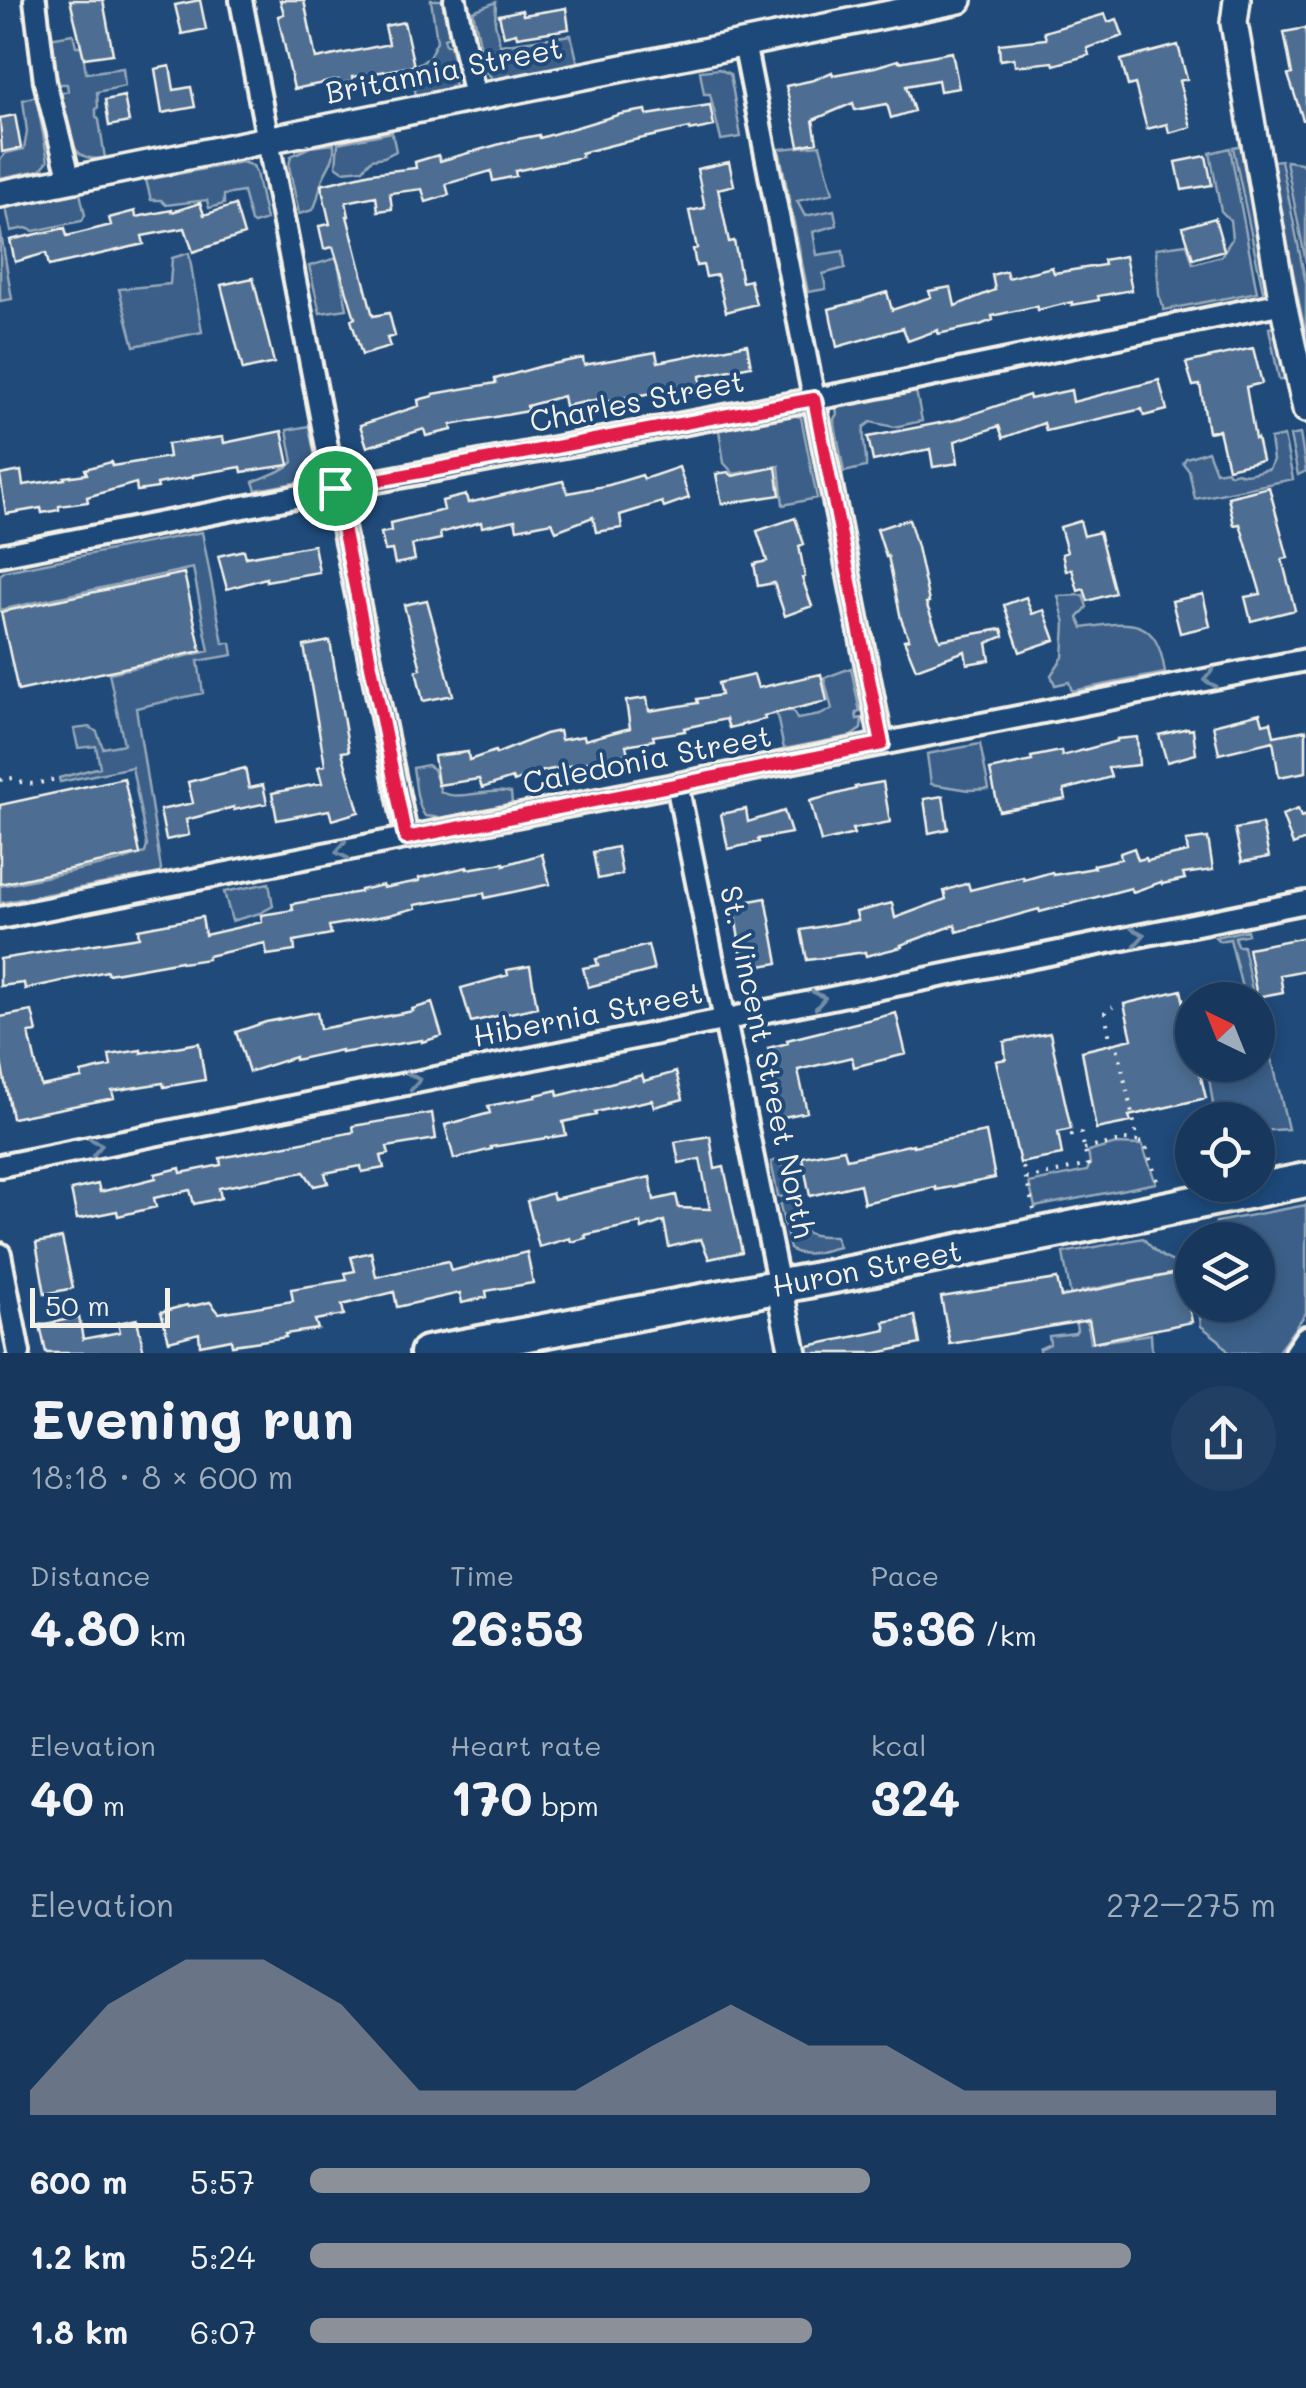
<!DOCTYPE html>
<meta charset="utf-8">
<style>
:root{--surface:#17385c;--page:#203f62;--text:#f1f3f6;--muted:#9eacbb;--line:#365272;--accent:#8c9099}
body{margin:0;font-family:Mali,sans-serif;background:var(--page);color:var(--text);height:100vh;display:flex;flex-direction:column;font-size:38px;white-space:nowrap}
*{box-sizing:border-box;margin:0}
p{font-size:32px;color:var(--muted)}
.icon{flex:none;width:55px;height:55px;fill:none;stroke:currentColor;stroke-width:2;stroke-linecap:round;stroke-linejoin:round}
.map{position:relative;height:1353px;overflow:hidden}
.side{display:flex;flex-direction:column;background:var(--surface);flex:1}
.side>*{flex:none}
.needle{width:65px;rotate:317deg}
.buttons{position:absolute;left:1175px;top:982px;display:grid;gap:20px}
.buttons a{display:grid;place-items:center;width:100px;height:100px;border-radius:50%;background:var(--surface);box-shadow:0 5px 15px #0003,0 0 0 2px var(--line);font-size:50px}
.scale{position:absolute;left:30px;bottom:25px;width:140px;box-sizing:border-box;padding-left:10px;border:5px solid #f4f1e8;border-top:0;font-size:28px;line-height:35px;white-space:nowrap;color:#f4f1e8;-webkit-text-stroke:8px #1f4a7a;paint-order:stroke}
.pin{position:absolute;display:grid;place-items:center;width:85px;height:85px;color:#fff;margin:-42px;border:5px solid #fff;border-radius:50%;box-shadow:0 2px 10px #0007}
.round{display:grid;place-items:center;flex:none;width:105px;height:105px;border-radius:52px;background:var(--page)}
.summary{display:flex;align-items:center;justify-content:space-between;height:170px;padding:0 30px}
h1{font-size:55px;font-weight:700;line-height:75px}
.figures{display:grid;grid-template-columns:repeat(3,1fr);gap:15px;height:170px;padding:10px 30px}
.figures div{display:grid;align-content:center}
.figures b{font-size:50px;font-weight:700}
.figures small{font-size:28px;font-weight:400}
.figures p{font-size:28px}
.chart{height:280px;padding:20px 30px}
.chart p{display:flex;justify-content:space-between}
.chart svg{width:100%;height:180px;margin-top:10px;fill:var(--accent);opacity:.7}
ul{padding:0 30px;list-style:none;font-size:32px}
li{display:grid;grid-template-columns:160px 120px 1fr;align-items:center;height:75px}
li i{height:25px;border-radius:12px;background:var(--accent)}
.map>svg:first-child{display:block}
.green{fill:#3a5f88;stroke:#97a8b8;stroke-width:2.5}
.building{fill:#4d6e92;stroke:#f4f1e8;stroke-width:2.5}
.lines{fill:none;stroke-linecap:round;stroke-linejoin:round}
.minor-casing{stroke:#f4f1e8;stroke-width:28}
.tertiary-casing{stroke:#f4f1e8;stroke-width:32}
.primary-casing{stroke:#f4f1e8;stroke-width:40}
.path{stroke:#f4f1e8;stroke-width:4;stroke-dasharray:2.5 8;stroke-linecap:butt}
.minor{stroke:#1f4a7a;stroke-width:20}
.tertiary{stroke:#1f4a7a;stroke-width:25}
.primary{stroke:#1f4a7a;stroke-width:32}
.oneway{stroke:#748da6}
.route-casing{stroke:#fff;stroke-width:20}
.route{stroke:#e11d48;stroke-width:12}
.labels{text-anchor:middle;stroke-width:8;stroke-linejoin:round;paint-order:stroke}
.street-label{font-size:30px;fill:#f4f1e8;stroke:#1f4a7a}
</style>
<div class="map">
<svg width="1306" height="1353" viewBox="0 0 1306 1353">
<rect width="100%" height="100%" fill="#1f4a7a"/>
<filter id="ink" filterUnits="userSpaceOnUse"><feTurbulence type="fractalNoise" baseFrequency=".01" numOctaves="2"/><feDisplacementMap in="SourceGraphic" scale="20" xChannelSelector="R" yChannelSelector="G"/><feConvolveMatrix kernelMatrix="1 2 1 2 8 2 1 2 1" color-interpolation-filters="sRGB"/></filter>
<g filter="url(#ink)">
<path class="green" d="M431 0H442L449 36 444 38 446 45H450L456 70 454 85 442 91 416 96 412 73 417 68V64L428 59 437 41Z
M496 2 495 23 500 45 571 35 578 64 493 79 486 72 473 11Z
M73 34 76 46H82L86 73 123 68 125 86 97 92 98 107 96 109V116L99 120 105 158C64 165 67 122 61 93L68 91 67 84H59L49 38Z
M719 69 730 74 741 137 721 140 710 94H704L700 71Z
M36 96 48 161 40 170 0 178V160L6 153 24 149 27 132 23 100Z
M392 132 396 151 384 157 372 159 363 169 343 171 336 166 338 143Z
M334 144C335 160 330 163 324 176 319 187 319 199 313 210L299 214 289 166 291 156 310 147Z
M820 145 833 193 797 201 805 216 834 210 837 225 813 232 817 255 843 251 845 268 823 274 826 289 808 292 779 149Z
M1244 145 1268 282 1263 291 1233 147Z
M1230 148 1257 292 1164 310 1159 295 1156 248 1187 244 1193 264 1221 256 1232 239 1230 220 1221 211 1210 153Z
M1281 160 1306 284V337L1271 161Z
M1286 161 1301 163 1306 169V263Z
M242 162 253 166 256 173 266 220 254 224 251 222 243 192 224 195V204L209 208 207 200 166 205 161 200H151L146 180Z
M80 193 85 215 82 221 34 231 26 228 11 231 6 208Z
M0 228 12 299 0 301Z
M189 253 202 332 134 346 119 289 170 284 172 258Z
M337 258 347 309 320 313 309 266Z
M1274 327 1289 377 1279 380 1269 328Z
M916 391 922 421 894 427 871 422 864 427C862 441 867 453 866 467L844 472 834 419 837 414 836 407Z
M792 415 801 417 817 498 783 505 779 466 734 474 724 463 719 430Z
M309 426 317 467 312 480 256 490 253 482C266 476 283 472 293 462L287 430Z
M1300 434 1306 471 1298 475 1290 436Z
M1284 436 1293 479 1195 499 1189 471 1183 463 1186 458 1208 451 1216 472 1226 470 1230 474 1237 472C1248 477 1258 470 1269 469L1273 460 1270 439Z
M202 532 223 643H231L233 655 198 661 203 693 136 708 161 869 160 873 0 903V886L117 862 145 853 147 846 132 767 60 782 59 778 100 767 96 746 78 748 74 729 90 727 97 732 103 748 124 744 109 673 209 651 193 568 0 610V575L5 571Z
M1083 595 1087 607 1078 618 1083 628C1130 621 1157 615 1165 673L1072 691 1069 682 1055 685 1051 675 1063 657 1065 623 1058 596Z
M851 668 860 712 856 713 857 719 862 718 861 729 851 736 784 749 776 711 782 691 788 711H793L797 719 820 715 832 709 824 678Z
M980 744 989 789 969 790 931 784 927 754Z
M427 765 433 769 441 792C460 802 489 787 511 793L512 803 443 818 425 816C416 803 416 784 413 768Z
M269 883 273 906 260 913 232 921 224 892Z
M1247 930 1248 934 1235 937 1237 946H1243L1254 1000H1224L1239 996 1242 988 1230 939 1219 941 1215 937Z
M1258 1021 1274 1068 1288 1129 1258 1131V1120H1204L1203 1117 1213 1104 1207 1065H1258Z
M1116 1144 1142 1145 1156 1183 1035 1207 1029 1183 1087 1171 1090 1164 1088 1152Z
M778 1160 782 1163 797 1225C808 1237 819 1236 835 1236L839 1247C824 1250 803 1259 790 1249L780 1205 783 1203 782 1197 778 1196 771 1162Z
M1306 1205V1313L1277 1353H1229L1219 1340 1201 1326 1199 1311 1211 1305H1258V1240H1214L1216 1222Z
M1143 1238C1157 1255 1170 1265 1192 1264V1270L1082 1291 1090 1343 1151 1334 1152 1353H1040L1039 1349 1050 1344 1049 1336 1075 1333 1077 1330 1063 1253Z"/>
<path class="building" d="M70 0H103L113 54 84 58Z
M200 0 206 29 182 34 175 5Z
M280 0H304L316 59 389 44 385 26 404 22 414 66 352 77 353 82 338 84V80L294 89 278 16 284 14Z
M566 8 569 29 517 37 516 33 504 36 499 15 522 10 523 15Z
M1105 14 1108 22 1117 19 1123 36 1087 48 1089 55 1054 65 1053 62 1015 66 1014 58 1000 60 999 44 1046 39 1044 32Z
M1306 28V120H1303L1288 75 1292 74 1284 32Z
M1178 45 1187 79 1179 81 1191 127 1169 133 1167 124 1147 129 1135 84 1128 86 1121 60Z
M952 52 959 88 940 91 938 80 906 86 914 111 891 118 887 104 855 110 853 103 813 120 817 142 799 146 786 86 814 80 832 72 833 75 875 67 898 60 899 62Z
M170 66 174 90 191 87 195 107 162 113 155 69Z
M124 96 129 122 109 126 105 100Z
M710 105 714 126 690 131V128L616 144 581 153 582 157 515 171 516 176 493 181 491 171 446 184 449 195 426 202 422 189 390 193 392 209 378 211 376 196 346 202 349 216H347L373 316 389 313 395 336 387 338 390 347 362 355 351 320 355 318 333 247 324 249 319 226 330 224 321 185 371 173 416 168 415 162 438 155 440 161 518 139 539 135 540 138 621 114 646 110 647 115Z
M15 115 21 148 2 152 0 118Z
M1206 156 1212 185 1182 190 1176 162Z
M729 162 734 185 718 189 729 242 734 241 742 282 750 280 756 304 726 312 717 275 706 277 703 265 696 266 693 249 697 248 689 211 705 208 697 169Z
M200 203 204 215 235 205 244 235 193 252 185 228 142 236 144 244 49 266 46 253 15 262 10 240 65 228 67 236 111 225 109 218 135 211 136 217 172 210V212Z
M1215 218 1224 250 1193 259 1183 227Z
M1125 256 1132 290 1098 296 1099 300 1072 305V302L1038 310 1037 306 992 316 993 320 980 325 938 334V330L908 341 903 328 837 347 829 309 864 300V299L887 292 892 310 931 297 929 291 951 287 955 306 995 290 992 275 1006 271 1008 278 1052 267 1054 273 1104 265 1103 260Z
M253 278 274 363 243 370 221 285Z
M747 344 751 366 700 376 701 385 605 401 604 398 565 406 563 396 527 406 528 411 451 425 452 430 426 436 424 429 367 447 360 425 419 406 418 400 433 396V394L496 383 495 379 542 366 583 358 584 365 656 352 658 362Z
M1253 348 1262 383 1246 387 1255 439 1257 438 1262 460 1228 468 1219 430 1208 432 1200 385 1193 386 1186 363Z
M1159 380 1167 410 1144 416 1142 409 1046 431 1044 423 1003 438 999 426 955 441 958 463 933 467 930 449 873 461 868 437 955 420 1029 395 1030 399 1071 390 1073 402Z
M282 431 289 465 242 472 241 467 193 475V477L157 484 158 488 137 491 136 483 87 497 88 502 59 506V510L42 513 41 508 6 514 0 475 21 471 23 485 65 479 64 477 87 474 85 469 111 462 112 466 169 457 167 444 223 437 224 443Z
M679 467 689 498 664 507 662 502 620 515 622 528 596 532 593 517 556 531 552 522 517 529 515 520 482 527 481 522 440 533 441 539 412 545 415 560 395 564 392 550 385 551 381 533 391 531 390 523 444 510 442 501 466 495 468 503 563 481 568 493 609 485 642 475 644 479Z
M776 467 780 495 722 504 716 474 728 472 733 476Z
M1269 487 1288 558 1282 559 1295 610 1251 621 1245 597 1261 594 1240 524 1234 525 1228 497Z
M795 518 804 544 799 546 805 577 802 578 812 606 785 616 774 583 758 586 754 564 767 561 757 531Z
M909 519 917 547 929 602 926 603 940 640 1002 629 1004 636 987 643 990 660 967 664 965 651 916 669 904 640 909 639 901 619 888 556 886 557 877 529Z
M1080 521 1084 536 1099 532 1115 593 1088 601 1084 589 1078 591 1072 569 1066 571 1062 554 1067 552 1060 527Z
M314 545 319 572 266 581V578L227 589 218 556 244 550 246 557Z
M184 573 201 651 18 691 1 612Z
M1203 594 1210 626 1180 633 1172 601Z
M1026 597 1032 614 1044 610 1055 640 1020 652 1004 605Z
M427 600 453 695 423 701 416 670 421 669 404 605Z
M330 641 349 751 342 752 359 812 332 820 329 810 277 820 272 793 322 783 318 767 325 765 304 646Z
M821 674 827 701 764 716 765 719 729 728 726 719 684 728 685 731 653 736 654 740 626 745 628 754 539 772 514 782 512 778 482 788 479 779 438 785 434 756 468 752 469 760 495 751 496 754 545 734 559 731 561 740 584 736 585 740 630 728 626 701 647 698 649 711 698 703 697 699 721 695 718 683 754 675 758 688Z
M1260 713 1263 724 1271 722 1274 736 1306 730V772L1279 777 1273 741 1219 754 1213 725Z
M1188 728 1189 730 1193 729 1196 754 1167 762 1159 735Z
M1137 737 1139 765 1108 768 1111 777 1064 790 1066 799 999 811 990 770 1032 761 1031 757 1061 751 1062 756 1117 741V739Z
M245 768 249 788 263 785 267 803 234 810V807L186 820 189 835 166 840 160 810 193 803 188 782Z
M124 778 140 854 0 884V805Z
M883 782 890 822 852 829 854 834 821 842 810 801 856 789 855 787Z
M943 796 948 829 929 833 924 799Z
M746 809 748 822 784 811 791 833 758 839 759 842 728 849 721 814Z
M1298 809 1301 817 1306 815V840L1293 845 1282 815Z
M1262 824 1269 857 1242 862 1235 829Z
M1208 838 1213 870 1183 874 1185 879 1162 884 1161 882 1133 892 1131 888 1040 912 1039 909 957 932 955 925 901 945 902 947 866 956 865 952 807 960 801 930 858 920 856 912 892 903 895 918 946 899 944 891 968 883 970 890 1023 877 1024 880 1052 872 1053 875 1094 868 1093 865 1121 859 1120 853 1134 848 1138 860 1146 858 1147 861 1188 852 1186 841Z
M617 847 622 874 598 879 593 852Z
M542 854 550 884 485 898 484 893 415 905 416 908 389 915 329 926 331 934 294 941 295 951 267 955 265 943 208 956V959L182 963 181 961 108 974 107 971 25 989 24 983 0 986V959L139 937 138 929 202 917 205 935 262 922 261 915 293 910 292 904 360 892V890L383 885V888L419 881V878L467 867V869L504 863V865Z
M766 898 778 963 744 969 733 904Z
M1306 937V970L1280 975 1283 992 1257 997 1248 948Z
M648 945 654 970 588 987 583 968 598 965 596 959Z
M530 966 537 1007 471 1022 461 988 508 975 507 970Z
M1181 990 1192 1040V1065H1198L1206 1098 1129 1116 1131 1122 1096 1129 1082 1051 1132 1039 1124 1004Z
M432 1003 442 1036 422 1042V1040L341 1053V1050L295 1060V1057L249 1072 236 1032 266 1022 317 1012 320 1029 413 1011 412 1009Z
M32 1011 37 1032 29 1033 41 1086 82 1078 81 1073 111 1066 109 1055 141 1050V1053L199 1043 205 1080 164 1087 163 1083 112 1091 114 1098 12 1118 0 1057V1017Z
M896 1013 906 1054 854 1067 852 1057 798 1070 807 1112 774 1119 769 1094 778 1092 768 1048 788 1043 787 1040Z
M1050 1033 1071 1129 1058 1132 1062 1155 1020 1163 996 1061 1006 1059 1004 1042Z
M676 1072 683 1099 654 1107 652 1100 595 1112 596 1115 563 1122 566 1135 491 1147 492 1149 454 1159 445 1125 490 1113 488 1106 536 1097V1095L557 1090 558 1096 642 1075 644 1081Z
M432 1113 436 1139 387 1147 389 1154 381 1156 384 1168 362 1172 361 1166 325 1173 328 1183 314 1186 304 1172 219 1188 221 1198 194 1204 190 1190 154 1198 156 1207 118 1216 117 1211 77 1219 71 1190 98 1184 100 1192 156 1178 155 1174 180 1168 181 1173 221 1165 220 1158 354 1132 353 1126Z
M986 1132 995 1178 936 1190 935 1187 864 1203 860 1184 810 1196 802 1157 844 1149 847 1159 913 1144V1146Z
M710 1136 715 1169 724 1167 742 1252 709 1259 701 1239 669 1247 664 1221 642 1229 641 1223 585 1235 586 1238 571 1242 570 1238 539 1247 527 1201 552 1193 554 1199 650 1177 654 1200 676 1195 679 1208 710 1209 700 1159 679 1163 675 1142Z
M62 1238 73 1288 45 1294 36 1243Z
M371 1252 376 1277 448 1261 451 1271 527 1252 533 1283 486 1291 487 1297 462 1303 460 1293 397 1307 394 1292 342 1305 344 1315 315 1320 318 1329 285 1334 286 1337 261 1341 232 1345 231 1339 200 1345 199 1333 169 1341 161 1312 187 1305 188 1307 210 1302 219 1313 293 1301 291 1289 347 1280 345 1273 355 1271 351 1257Z
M1182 1272 1192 1322 1093 1342 1089 1320 950 1344 941 1297 1057 1279 1061 1297Z
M915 1316 920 1344 877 1353H809L808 1346 886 1330 884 1322Z
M79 1317 83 1339 120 1332 118 1323 137 1319 144 1353H46L40 1325Z"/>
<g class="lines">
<defs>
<path id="minor" d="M35 0 45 82 70 180
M241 0 335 489 407 838
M455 0 475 98
M744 43 882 744
M0 555 335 489 858 391 1283 303
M677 784 779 1286
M0 918 1306 660
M0 1166 1306 902
M0 1254 19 1353
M1295 1353 1306 1337"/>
<path id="tertiary" d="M1237 0 1234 23 1283 303 1306 409
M0 194 959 0
M779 1286 793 1353"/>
<path id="primary" d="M427 1353 855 1272 1306 1180"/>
</defs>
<use href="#minor" class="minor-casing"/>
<use href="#tertiary" class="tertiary-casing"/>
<use href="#primary" class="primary-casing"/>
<path class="path" d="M0 780 13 778C28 788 39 783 56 779
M1139 1142 1145 1144 1159 1185
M1084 1149 1125 1140 1138 1141 1117 1046 1111 1044 1105 1012 1113 1007
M1023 1167 1034 1210
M1026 1179 1088 1165 1081 1133 1068 1136"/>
<use href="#minor" class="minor"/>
<use href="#tertiary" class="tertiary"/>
<use href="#primary" class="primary"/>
</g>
<defs><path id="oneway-chevron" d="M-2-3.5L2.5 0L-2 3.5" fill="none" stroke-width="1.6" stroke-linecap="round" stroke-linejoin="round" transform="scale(2.5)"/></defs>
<g class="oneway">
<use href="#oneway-chevron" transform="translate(1210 679) rotate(169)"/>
<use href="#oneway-chevron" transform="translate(342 851) rotate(169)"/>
<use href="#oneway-chevron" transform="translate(1138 936) rotate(-11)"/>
<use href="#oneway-chevron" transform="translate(819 999) rotate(-11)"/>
<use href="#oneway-chevron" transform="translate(414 1081) rotate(-11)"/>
<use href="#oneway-chevron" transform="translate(96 1146) rotate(-12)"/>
</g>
</g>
<g class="lines" filter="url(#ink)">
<defs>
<path id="route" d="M814 399 882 744 406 838 335 488Z"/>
</defs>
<use href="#route" class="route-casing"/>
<use href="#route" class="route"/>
</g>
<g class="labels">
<g class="street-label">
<text transform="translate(444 71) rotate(-11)" y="10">Britannia Street</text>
<text transform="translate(637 402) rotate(-11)" y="10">Charles Street</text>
<text transform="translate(647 760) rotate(-11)" y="10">Caledonia Street</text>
<text transform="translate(588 1015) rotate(-11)" y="10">Hibernia Street</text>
<text transform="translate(767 1062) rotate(78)" y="10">St. Vincent Street North</text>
<text transform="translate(867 1269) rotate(-11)" y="10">Huron Street</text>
</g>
</g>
</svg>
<div class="buttons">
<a><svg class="needle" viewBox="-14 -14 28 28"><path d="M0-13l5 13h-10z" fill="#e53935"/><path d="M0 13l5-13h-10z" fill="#9eacbb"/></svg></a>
<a><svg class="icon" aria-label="locate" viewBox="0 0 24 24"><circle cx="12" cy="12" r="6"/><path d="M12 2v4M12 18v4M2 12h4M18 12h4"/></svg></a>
<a><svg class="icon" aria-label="layers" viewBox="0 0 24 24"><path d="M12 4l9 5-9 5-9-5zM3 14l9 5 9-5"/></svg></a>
</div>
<div class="scale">50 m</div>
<div class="pin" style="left:335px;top:488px;background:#1e9e55"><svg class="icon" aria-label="arrive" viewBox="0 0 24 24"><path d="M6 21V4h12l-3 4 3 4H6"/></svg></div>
</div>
<section class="side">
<div class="summary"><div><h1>Evening run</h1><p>18:18 · 8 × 600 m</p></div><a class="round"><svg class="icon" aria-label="share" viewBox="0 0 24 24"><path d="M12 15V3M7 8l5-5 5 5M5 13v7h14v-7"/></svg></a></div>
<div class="figures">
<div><p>Distance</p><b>4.80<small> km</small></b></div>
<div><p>Time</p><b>26:53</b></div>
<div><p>Pace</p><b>5:36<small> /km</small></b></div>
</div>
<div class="figures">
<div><p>Elevation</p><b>40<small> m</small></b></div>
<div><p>Heart rate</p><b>170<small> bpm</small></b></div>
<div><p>kcal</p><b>324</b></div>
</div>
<div class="chart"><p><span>Elevation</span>272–275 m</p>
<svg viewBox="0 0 160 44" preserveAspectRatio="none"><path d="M0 44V38L10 17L20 6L30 6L40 17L50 38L60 38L70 38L80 27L90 17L100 27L110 27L120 38L130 38L140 38L150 38L160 38V44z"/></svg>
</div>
<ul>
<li><b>600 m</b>5:57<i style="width:58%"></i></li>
<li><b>1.2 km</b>5:24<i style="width:85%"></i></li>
<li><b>1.8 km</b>6:07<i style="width:52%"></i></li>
</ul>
</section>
